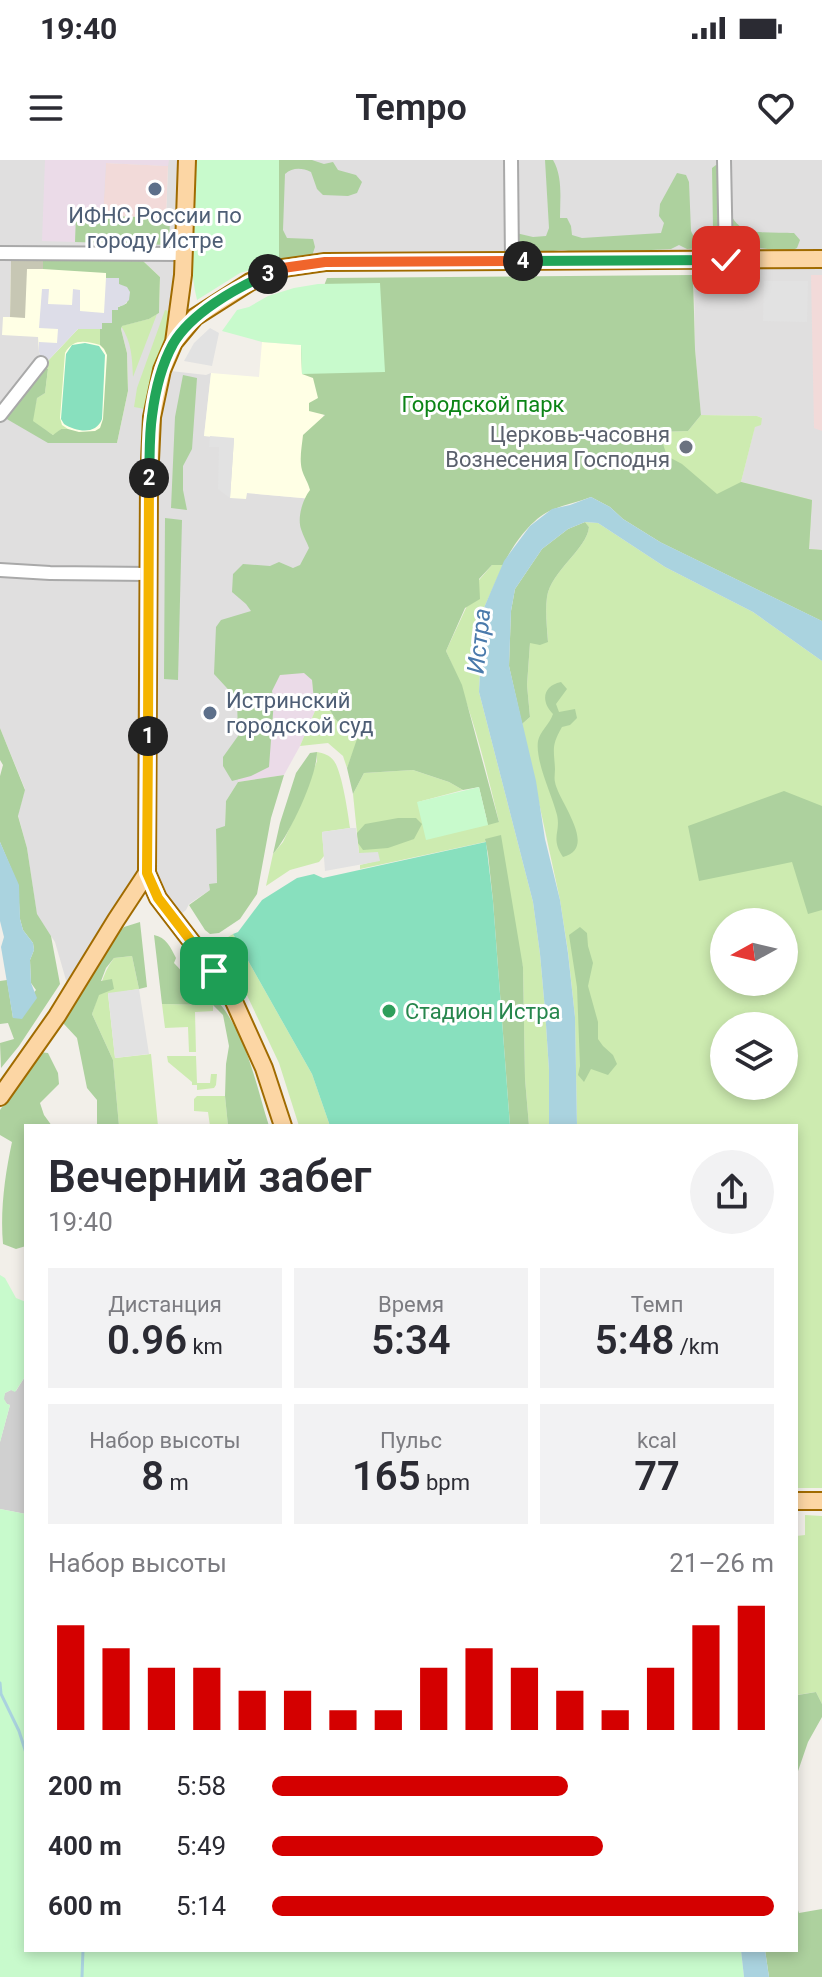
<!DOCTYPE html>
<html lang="ru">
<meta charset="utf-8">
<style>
:root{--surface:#fff;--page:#f2f2f3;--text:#2b2b33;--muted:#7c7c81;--accent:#d40000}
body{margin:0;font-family:Roboto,sans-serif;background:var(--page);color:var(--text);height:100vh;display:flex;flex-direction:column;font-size:30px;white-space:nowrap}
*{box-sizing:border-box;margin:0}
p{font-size:26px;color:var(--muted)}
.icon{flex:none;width:44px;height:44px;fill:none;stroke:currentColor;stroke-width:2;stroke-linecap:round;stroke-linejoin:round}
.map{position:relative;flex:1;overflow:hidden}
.panel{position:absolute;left:24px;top:964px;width:774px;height:828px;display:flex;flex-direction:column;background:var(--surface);border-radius:0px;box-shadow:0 4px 12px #0003}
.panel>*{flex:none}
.needle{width:52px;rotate:262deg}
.fabs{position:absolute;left:710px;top:748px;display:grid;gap:16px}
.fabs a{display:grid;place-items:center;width:88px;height:88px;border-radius:50%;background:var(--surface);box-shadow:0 4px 12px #0003;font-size:40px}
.pin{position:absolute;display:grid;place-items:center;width:68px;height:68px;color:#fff;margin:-34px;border-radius:16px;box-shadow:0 4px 12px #0006}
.km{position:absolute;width:40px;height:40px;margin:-20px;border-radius:50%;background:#222;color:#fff;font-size:22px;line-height:40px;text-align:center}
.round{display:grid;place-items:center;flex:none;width:84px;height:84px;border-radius:42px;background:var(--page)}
.overview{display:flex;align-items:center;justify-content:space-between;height:136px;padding:0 24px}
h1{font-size:44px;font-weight:600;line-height:60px}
.figures{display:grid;grid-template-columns:repeat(3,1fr);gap:12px;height:136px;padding:8px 24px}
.figures div{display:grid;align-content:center;border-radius:0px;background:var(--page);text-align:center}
.figures b{font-size:40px;font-weight:600}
.figures small{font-size:22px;font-weight:400}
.figures p{font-size:22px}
.chart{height:224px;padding:16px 24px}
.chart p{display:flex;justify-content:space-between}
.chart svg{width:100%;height:144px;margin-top:8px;stroke:var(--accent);stroke-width:6}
ul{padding:0 24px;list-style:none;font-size:26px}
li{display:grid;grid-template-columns:128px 96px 1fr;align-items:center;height:60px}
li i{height:20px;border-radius:10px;background:var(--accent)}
.status{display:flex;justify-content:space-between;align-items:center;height:56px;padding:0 40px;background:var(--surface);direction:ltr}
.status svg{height:22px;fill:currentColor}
header{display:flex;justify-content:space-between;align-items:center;height:104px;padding:0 24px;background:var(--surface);font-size:36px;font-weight:600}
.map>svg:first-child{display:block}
.residential{fill:#e0dfdf;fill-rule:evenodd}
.commercial{fill:#f2dad9}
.industrial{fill:#ebdbe8}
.education{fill:#ffffe5}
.religious{fill:#d0d0d0}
.construction{fill:#c7c7b4}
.grass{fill:#cdebb0;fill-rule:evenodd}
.forest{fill:#add19e}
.park{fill:#c8facc}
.pitch{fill:#88e0be}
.parking{fill:#e2e2e2}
.plaza{fill:#dddde8}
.water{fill:#aad3df}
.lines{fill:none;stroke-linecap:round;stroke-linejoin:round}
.stream{stroke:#aad3df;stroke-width:3}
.minor-casing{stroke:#a9a9a9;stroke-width:16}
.major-casing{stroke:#a06b00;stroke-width:20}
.minor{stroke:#fff;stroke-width:12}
.major{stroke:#fcd6a4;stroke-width:16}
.split-1-casing{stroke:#fff;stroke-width:16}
.split-2-casing{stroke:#fff;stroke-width:16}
.split-3-casing{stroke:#fff;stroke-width:16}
.split-4-casing{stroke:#fff;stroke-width:16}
.split-5-casing{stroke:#fff;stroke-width:16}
.split-1{stroke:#f5b400;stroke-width:10}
.split-2{stroke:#f5b400;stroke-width:10}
.split-3{stroke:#22a559;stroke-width:10}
.split-4{stroke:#f0652b;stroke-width:10}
.split-5{stroke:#22a559;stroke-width:10}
.service-dot{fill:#5c6f8a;stroke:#fff;stroke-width:3}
.worship-dot{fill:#6b7280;stroke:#fff;stroke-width:3}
.leisure-dot{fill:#2e9e5b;stroke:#fff;stroke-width:3}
.labels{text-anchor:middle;stroke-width:6;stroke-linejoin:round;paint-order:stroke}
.service-label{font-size:22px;fill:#4e5e75;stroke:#fff}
.park-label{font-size:22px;fill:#0c8416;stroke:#fff}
.worship-label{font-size:22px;fill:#5b616d;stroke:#fff;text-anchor:end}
.leisure-label{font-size:22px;fill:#27864d;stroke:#fff;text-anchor:start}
.water-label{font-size:24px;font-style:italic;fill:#4a7aab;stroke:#fff}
</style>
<div class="status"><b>19:40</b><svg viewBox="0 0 49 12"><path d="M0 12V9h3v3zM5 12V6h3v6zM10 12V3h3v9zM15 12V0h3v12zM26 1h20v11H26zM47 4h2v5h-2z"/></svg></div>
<header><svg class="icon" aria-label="menu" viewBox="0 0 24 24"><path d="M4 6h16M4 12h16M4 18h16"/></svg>Tempo<svg class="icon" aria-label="heart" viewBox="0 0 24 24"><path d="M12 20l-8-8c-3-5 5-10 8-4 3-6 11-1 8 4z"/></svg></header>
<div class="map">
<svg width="822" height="1817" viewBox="0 0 822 1817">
<rect width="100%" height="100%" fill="#f2efe9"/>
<path class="residential" d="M0 0H187L184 55 162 210 206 215 211 213 204 276 234 278 247 333 324 340 320 357 241 587 238 622 226 641 225 667 216 670 217 723 210 730 189 744 186 750 174 760 147 714 70 834 55 782 37 755 27 688 18 655 25 629 0 568ZM106 3 168 6 166 57Z
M279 0H822V90L319 97 279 102Z
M822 99V390H809L811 340 741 322 755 266 762 258 757 256 701 255 695 189 694 124 698 116V101Z"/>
<path class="commercial" d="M106 3 168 6 166 58 103 56Z
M811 115H822V271L814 268Z"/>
<path class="industrial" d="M45 0H169L168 6 106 3 103 56 76 55 75 82 42 81Z
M293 489 312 520 315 551 300 586 284 615 238 622 241 587Z"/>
<path class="education" d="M11 100H142L160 117 159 153 149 159 122 166 121 169 127 193 128 231 117 283H48L44 205 39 192 38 177 2 175 3 157H10Z
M262 182 301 185 323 214 324 340 247 333 246 339 230 338 234 279 204 276 211 213 259 217Z"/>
<path class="religious" d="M26 1215V1354L0 1349V1282L10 1245 7 1244 3 1239 5 1233 11 1230 16 1231Z"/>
<path class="construction" d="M11 100H43V109H27L25 158 10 157Z"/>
<path class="grass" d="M165 150 169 151V176L161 192 148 230 145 249 134 247 137 228Z
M157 154 133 217C132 198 132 183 121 166L149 159Z
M78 169H100V185C86 181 73 178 65 193L60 258 62 265 68 269H61L56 274 53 275 32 261 37 238 45 233 48 209 44 205Z
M701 255 757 256 762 258 761 265 755 267 741 322 812 340 809 389 822 390V461L660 382 658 272 688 271Z
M585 362 598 363 665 407 753 452 822 501V1328H796V966H577L575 857 568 792 560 740 522 564 530 557 527 525 530 483 548 481C547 467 545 451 547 437 551 411 587 389 589 367ZM724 762H784V822H724ZM724 866H784V926H724Z
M492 405H503L483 450 479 532 533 742 540 794 545 850 549 910V966H529L525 919 523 807 485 679V682L360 709V705L380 700 359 693 353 634 364 613 413 610 449 622 463 630 418 642 499 662C485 604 471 545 446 491L479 420Z
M329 549 336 560 358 579 347 608 343 596 328 583 300 586 315 551Z
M317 592C323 593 330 595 334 601 342 612 348 653 350 668L322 672 324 696 319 702 290 710 266 726 273 694 283 682 299 648 317 601Z
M233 774 312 914 330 966H299L279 903 244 829 218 789V786L223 780Z
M132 796 139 829 108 834 115 898 151 894 158 966H119L113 900 92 854C99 834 101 815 114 798Z
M162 844 213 845V851L195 852 196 892H189L188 867 165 868Z
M167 896H196L197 923H210L211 914H217L216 925 214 928 197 930V925H192V922L168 902Z
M197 936H225L228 966H210L208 952 194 951V939Z
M805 1355 822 1356V1544L816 1532 797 1535 796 1530V1481L798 1475 796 1465V1376L805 1375Z"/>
<path class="forest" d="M195 0H312L324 4 333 2 338 10 356 15 362 22 357 33 348 36 323 35 317 29 311 12C302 8 293 7 285 14L283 70 287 78 313 79 315 87 312 96 306 99 249 97 190 87Z
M545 0H553C563 17 560 39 560 58H567L571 66 572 75 582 78 661 73 664 63 659 56 660 44 677 13 686 15 689 22 691 71 694 77H702L713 70 712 8 716 5 721 8C725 28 724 63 748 70 760 74 781 72 794 73L800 80 797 88 789 92 726 83 717 87 687 89 679 85 671 89 574 94C563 87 558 91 547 92 537 93 527 93 517 93L516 73 533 77 546 76 549 68Z
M76 55 170 58 169 85 75 82Z
M43 100H142L160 117 159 153 149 159 122 166 121 169 127 193 128 231 117 283H48L5 258 44 205 48 209 45 233 37 238 33 261 53 275 61 269H68L79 272 95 271 100 268 103 259 107 195 104 189 100 185V169L102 168V163L112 150 127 143 119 124V118H106V113L43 109Z
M693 115 695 189 701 255 688 271 659 272 667 296 682 304 717 334 741 322 812 340 809 389 822 390V461L660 382 623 359 610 347 591 337C579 342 566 344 554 349 532 357 513 385 503 405H492L479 419 480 439 465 448 446 491 462 525 499 662 488 665 479 627 463 630 449 622 413 610 364 613 353 634 347 608 357 579 336 560 329 549 315 551 312 520 304 513 280 515 272 531 274 540 269 607 251 616 232 621 223 606V597L238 576 237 539 214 514 216 467 221 460 251 451 246 444 232 432 233 414 243 404 270 406 279 402 293 408 300 405 309 388C307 382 303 376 301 369 297 357 303 339 310 330 308 322 304 317 302 310 299 299 302 286 303 275L325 255 309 251V243L318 238 313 218 302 214 301 185 327 118Z
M183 215 197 218 192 289 183 306V330L187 350 171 348 175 257Z
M165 358 182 360 178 520 164 519Z
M585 362 589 367C587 389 551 411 547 437 545 451 547 467 548 482L540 485 530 483 527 525 530 557 522 564 509 506 511 451 515 429 542 389 568 369Z
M561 522 567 529 556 544 559 552 575 549 577 558 570 565 562 567C551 586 554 589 555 609 555 613 554 618 555 622 558 641 599 688 563 697 550 678 561 673 557 655 552 635 535 601 538 581 540 571 550 564 553 554 541 542 542 526 561 522Z
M0 568 25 630 18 656 27 688 37 754 51 776 60 824 19 886 1 908 0 883 14 879 8 863 0 864V821L7 820 13 858 36 830 31 823 30 800 34 790 33 783 23 770 20 759 18 725 0 682V616L3 605 0 600Z
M317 592C317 617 289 676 273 694L280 663 296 613 310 593Z
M284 615 271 658 257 734 240 759 219 773 210 774 205 770 189 745 210 730 209 724 217 723 216 669 225 666 226 641 238 622Z
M784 631 822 646V750L808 754 792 702 699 721 688 666Z
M398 658H416L422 664 414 679 388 688 363 690 358 683 357 673 365 664Z
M501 675 523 807 525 919 529 966H510L493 741 488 694 485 679Z
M140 762 147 827 139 829 132 796 114 798 106 808 101 821 112 819 114 829 99 835 92 854 113 900 119 966H97V940L87 928 77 878 63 863 70 847 113 778 124 767Z
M580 767 587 773 588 786 593 803 588 826 598 862V879L603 886 613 895 617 904 608 915 591 909 584 922 578 915 580 906 577 827 569 775Z
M154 775C166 777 171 788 176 798L174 803 192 822 195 820C206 830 218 840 226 852 249 886 257 928 269 966H228L225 936 226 904 229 886 223 855 213 845 162 844Z
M39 892 48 893 58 913 59 924 40 943 44 955 52 966H26V1086L16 1089 3 1084C0 1051 5 1014 12 982L0 975V950Z
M796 1530 798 1535 816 1532 822 1544V1557L808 1582 796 1617Z
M796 1744 799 1753 822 1749V1817H769L765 1790H796Z"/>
<path class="park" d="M196 0H279V102L240 113 197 140C186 95 194 46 196 0Z
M380 123 385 212 302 214 301 185 262 182 222 171 237 150 249 147 268 136 294 128 318 124Z
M479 627 488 665 426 680 417 642Z
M0 1115 5 1118 16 1138 26 1142V1215L15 1232 11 1230 5 1233 4 1239 7 1244 10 1245 0 1282Z
M0 1349 26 1354V1790H741L744 1817H0Z"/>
<path class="pitch" d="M85 183 99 186 105 195 102 259C96 275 77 272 64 264L61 259 66 194 72 185Z
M486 682 493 741 510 966H330L312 914 233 774 238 772 262 740 297 718 314 714 323 718Z"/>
<path class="parking" d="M764 121H808L807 162 763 161Z
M210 168 219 173 212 206 184 201 194 183Z
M210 276 234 278 230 338 218 329 219 287H209Z
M350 668H356L359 693 378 692 380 701 325 711 322 672Z
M139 829 149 894 115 898 108 833Z"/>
<path class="plaza" d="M106 118H119V124L127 127 130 132 129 140 124 145 118 147V150H112V163H102V169H78L44 205 39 192V182L57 183 58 169 39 168 42 129H49L48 144 72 145 73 129 80 130V151L104 153Z"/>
<path class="water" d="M591 337 610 347 623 359 660 382 822 461V501L753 452 665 407 598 363 585 362 568 369 542 389 515 429 511 451 509 506 536 621 545 679 560 740 568 793 575 857 577 966H549V910L545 850 540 794 533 742 479 532 483 450 504 401 530 366 552 349 570 345Z
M0 682 19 725 20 759 23 770 33 783 34 790 30 800 31 823 37 838 22 859 13 858 1 787 4 777 0 761Z
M741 1790H765L769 1817H744Z"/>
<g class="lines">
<path class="stream" d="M0 1523 1 1534 19 1571 26 1593
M82 1817 83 1790"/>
<defs>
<path id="minor" d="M511 0 512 101
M724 0 726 100
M0 93 183 94
M0 255 41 203
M0 410 50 413 150 414"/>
<path id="major" d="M187 0 183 115 174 182 162 210 152 257 149 322 147 713 158 738 214 811 232 837 264 908 283 966
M175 181 195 157 250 122 283 108 325 102 822 99
M0 937 57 856 116 760 147 713
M796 1341H822"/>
</defs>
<use href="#minor" class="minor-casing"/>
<use href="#major" class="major-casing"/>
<use href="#minor" class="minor"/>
<use href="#major" class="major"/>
</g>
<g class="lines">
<defs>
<path id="split-1" d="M148 576 147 713 158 738 214 811"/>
<path id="split-2" d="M148 576 149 318"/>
<path id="split-3" d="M149 318C150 298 149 276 152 256 155 232 161 206 173 184 191 153 236 128 268 114"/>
<path id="split-4" d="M268 114 283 108 325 102 523 101"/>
<path id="split-5" d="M523 101 726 100"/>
</defs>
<use href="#split-1" class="split-1-casing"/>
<use href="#split-2" class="split-2-casing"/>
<use href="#split-3" class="split-3-casing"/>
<use href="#split-4" class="split-4-casing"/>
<use href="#split-5" class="split-5-casing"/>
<use href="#split-1" class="split-1"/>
<use href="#split-2" class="split-2"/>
<use href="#split-3" class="split-3"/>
<use href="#split-4" class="split-4"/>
<use href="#split-5" class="split-5"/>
</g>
<g class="service-dot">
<circle cx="155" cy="29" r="8"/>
<circle cx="210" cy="553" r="8"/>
</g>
<circle class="worship-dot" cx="686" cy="287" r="8"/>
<circle class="leisure-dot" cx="389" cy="851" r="8"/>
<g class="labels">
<g class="service-label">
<text x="155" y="63">ИФНС России по<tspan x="155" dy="25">городу Истре</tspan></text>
<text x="226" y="548" text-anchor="start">Истринский<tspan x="226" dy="25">городской суд</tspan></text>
</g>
<g class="park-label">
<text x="483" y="252">Городской парк</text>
</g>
<g class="worship-label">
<text x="670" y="282">Церковь-часовня<tspan x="670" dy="25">Вознесения Господня</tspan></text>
</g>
<g class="leisure-label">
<text x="405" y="859">Стадион Истра</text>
</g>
<g class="water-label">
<text transform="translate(479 481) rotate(-84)" y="8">Истра</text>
</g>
</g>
</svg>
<div class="fabs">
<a><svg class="needle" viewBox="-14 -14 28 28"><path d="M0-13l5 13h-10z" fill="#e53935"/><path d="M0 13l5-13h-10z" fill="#7c7c81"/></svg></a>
<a><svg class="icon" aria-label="layers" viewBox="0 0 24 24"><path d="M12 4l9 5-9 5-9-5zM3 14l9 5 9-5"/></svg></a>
</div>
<div class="pin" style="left:214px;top:811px;background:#1e9e55"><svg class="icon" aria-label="arrive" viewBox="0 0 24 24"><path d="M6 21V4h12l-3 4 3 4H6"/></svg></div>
<div class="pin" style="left:726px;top:100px;background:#d93025"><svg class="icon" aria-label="check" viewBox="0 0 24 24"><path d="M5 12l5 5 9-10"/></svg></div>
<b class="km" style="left:148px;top:576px">1</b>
<b class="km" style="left:149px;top:318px">2</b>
<b class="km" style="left:268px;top:114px">3</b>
<b class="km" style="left:523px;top:101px">4</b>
<section class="panel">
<div class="overview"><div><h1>Вечерний забег</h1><p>19:40</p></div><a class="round"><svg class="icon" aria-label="share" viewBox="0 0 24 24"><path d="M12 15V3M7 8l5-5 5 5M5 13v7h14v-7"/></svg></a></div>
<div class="figures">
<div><p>Дистанция</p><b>0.96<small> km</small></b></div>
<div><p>Время</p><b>5:34</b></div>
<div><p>Темп</p><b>5:48<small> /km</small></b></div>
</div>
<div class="figures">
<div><p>Набор высоты</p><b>8<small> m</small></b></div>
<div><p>Пульс</p><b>165<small> bpm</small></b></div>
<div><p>kcal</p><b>77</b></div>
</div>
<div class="chart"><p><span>Набор высоты</span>21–26 m</p>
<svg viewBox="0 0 160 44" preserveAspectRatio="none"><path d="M5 44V12M15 44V19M25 44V25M35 44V25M45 44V32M55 44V32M65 44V38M75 44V38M85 44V25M95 44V19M105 44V25M115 44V32M125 44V38M135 44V25M145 44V12M155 44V6"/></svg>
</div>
<ul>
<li><b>200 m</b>5:58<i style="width:59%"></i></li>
<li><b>400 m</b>5:49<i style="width:66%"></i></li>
<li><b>600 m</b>5:14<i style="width:100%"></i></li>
</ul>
</section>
</div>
